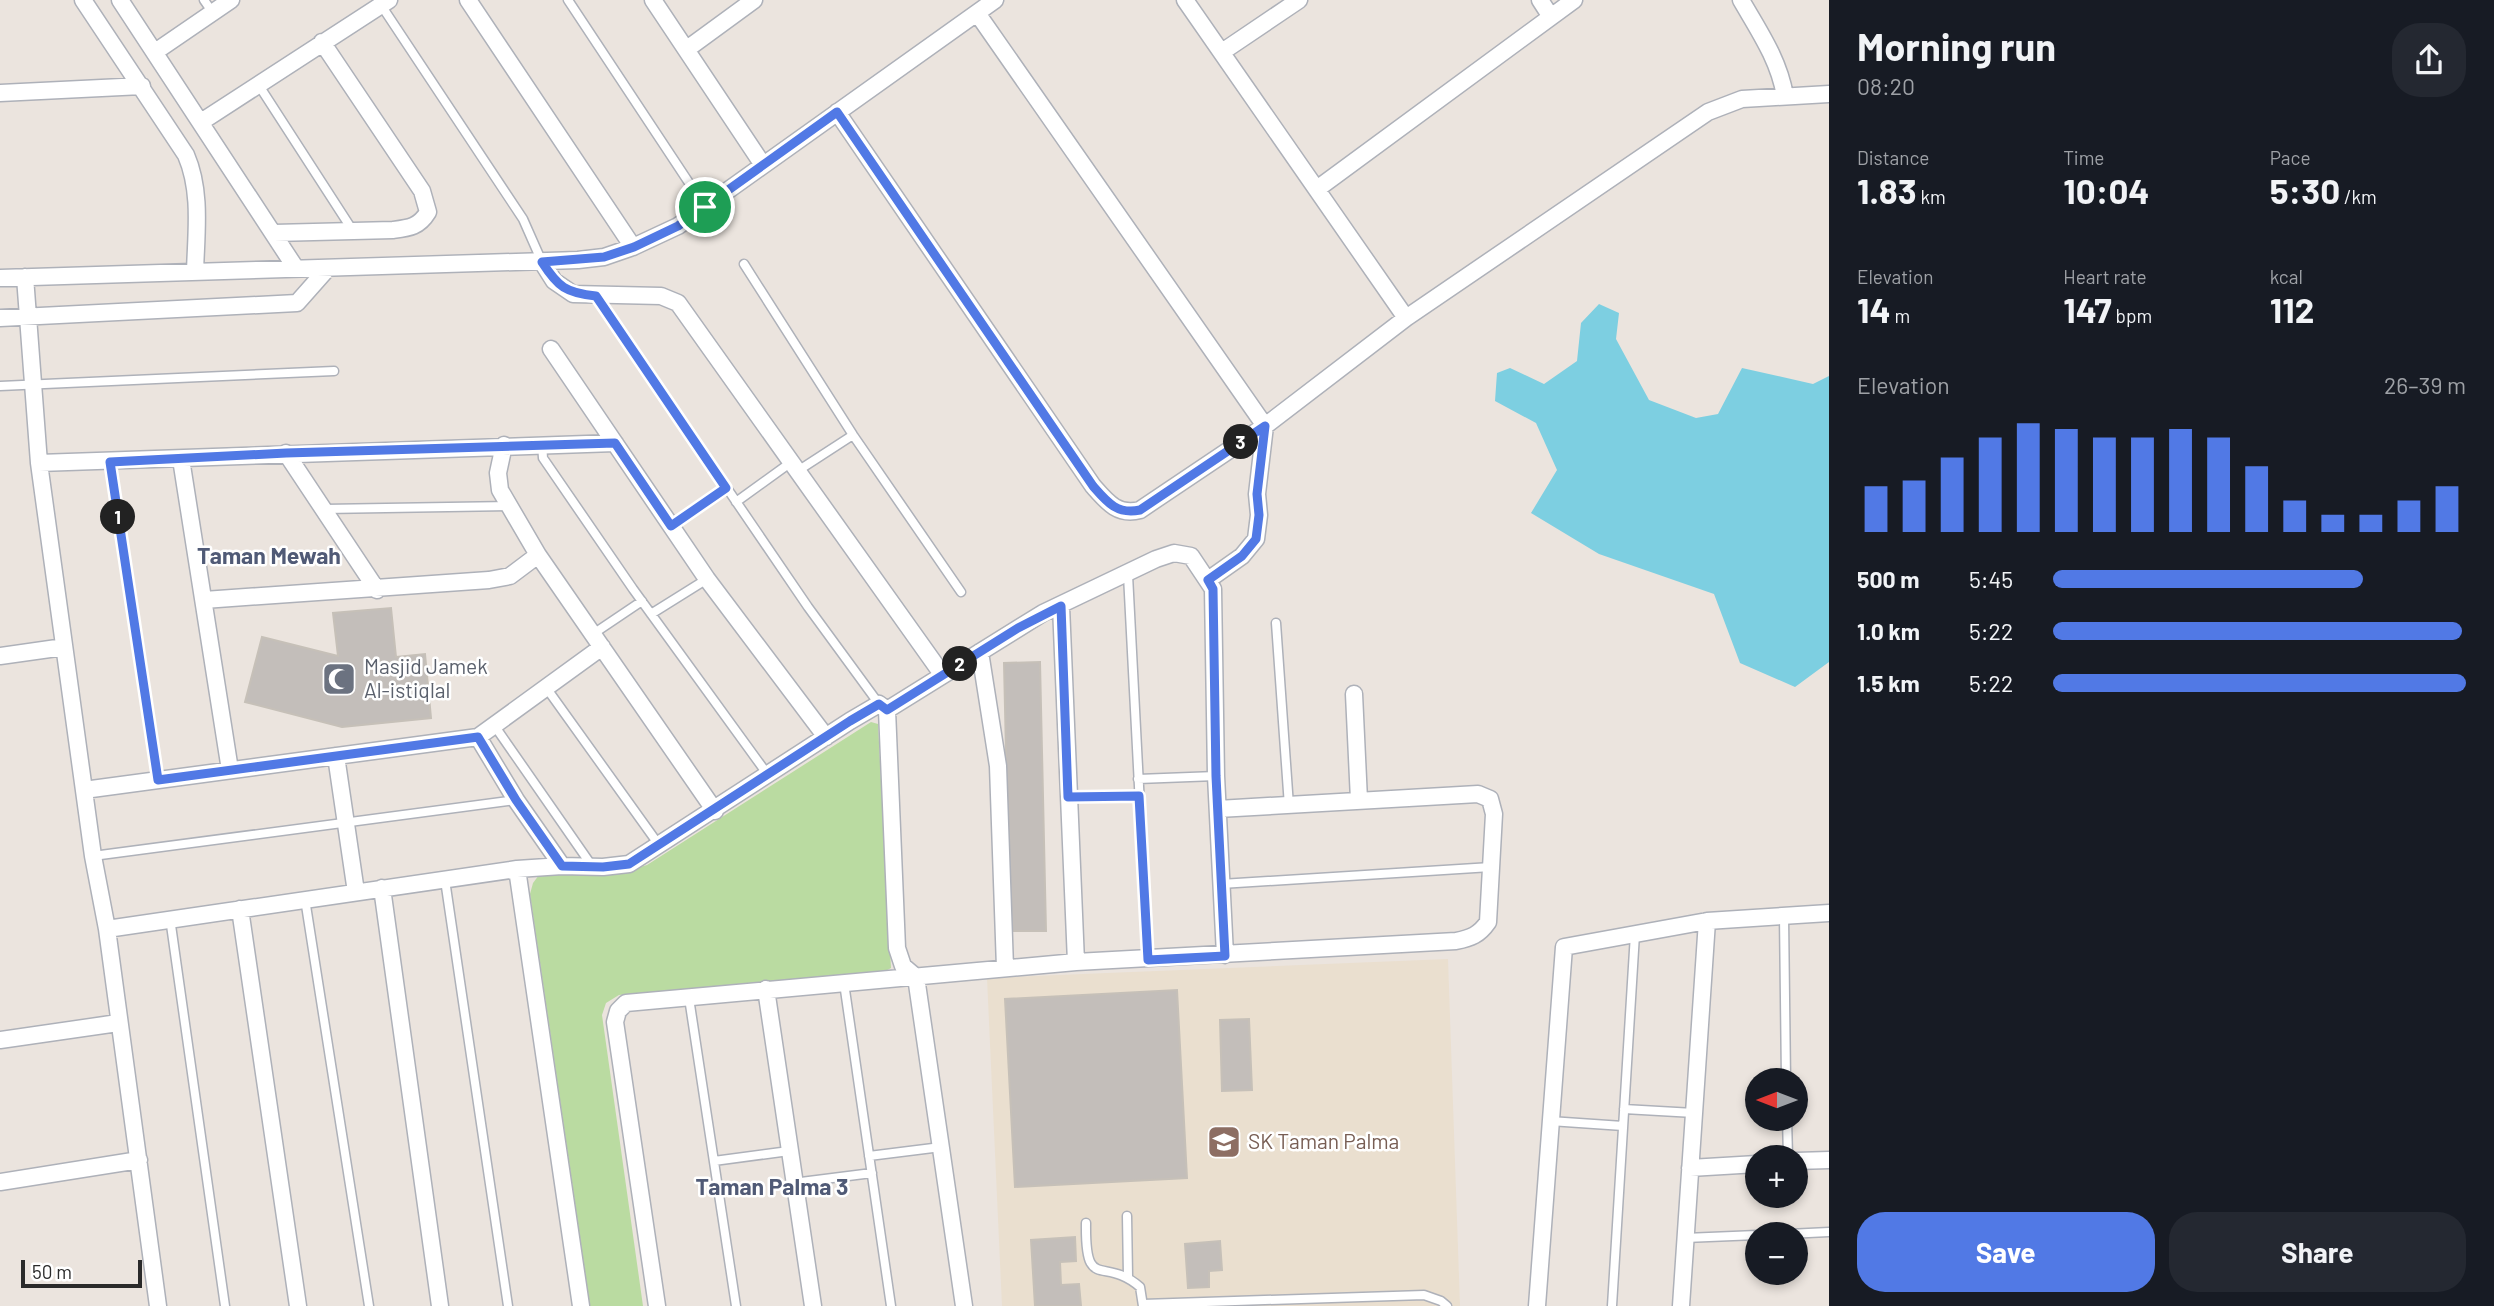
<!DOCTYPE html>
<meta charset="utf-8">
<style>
:root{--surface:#171b24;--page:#242831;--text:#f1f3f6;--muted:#9ea1a6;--accent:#5179e5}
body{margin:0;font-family:Barlow,sans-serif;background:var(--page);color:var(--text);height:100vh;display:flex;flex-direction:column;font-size:26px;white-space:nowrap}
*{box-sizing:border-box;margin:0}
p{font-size:23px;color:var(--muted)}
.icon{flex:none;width:38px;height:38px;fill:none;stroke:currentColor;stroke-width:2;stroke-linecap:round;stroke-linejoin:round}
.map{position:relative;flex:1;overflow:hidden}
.sheet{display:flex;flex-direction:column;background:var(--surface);width:665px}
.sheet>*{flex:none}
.needle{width:46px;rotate:270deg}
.controls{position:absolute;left:1745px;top:1068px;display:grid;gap:14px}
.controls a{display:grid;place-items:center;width:63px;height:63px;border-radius:50%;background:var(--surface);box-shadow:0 4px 10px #0003;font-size:35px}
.scale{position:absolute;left:21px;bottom:18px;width:121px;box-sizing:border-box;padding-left:7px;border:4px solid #2a2a2a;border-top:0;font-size:19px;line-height:24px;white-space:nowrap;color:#2a2a2a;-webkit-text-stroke:5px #fff;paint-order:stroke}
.pin{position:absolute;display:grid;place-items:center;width:60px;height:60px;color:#fff;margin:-30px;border:4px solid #fff;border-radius:50%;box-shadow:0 2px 7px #0007}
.km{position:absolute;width:35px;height:35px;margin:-18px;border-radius:50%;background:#222;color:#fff;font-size:19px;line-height:35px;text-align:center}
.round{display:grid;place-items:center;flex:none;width:74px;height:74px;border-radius:28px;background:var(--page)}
.summary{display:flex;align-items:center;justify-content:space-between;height:119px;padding:0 28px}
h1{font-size:38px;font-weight:700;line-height:52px}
.stats{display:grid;grid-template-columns:repeat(3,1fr);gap:10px;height:119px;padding:7px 28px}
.stats div{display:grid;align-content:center}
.stats b{font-size:35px;font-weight:700}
.stats small{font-size:19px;font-weight:400}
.stats p{font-size:19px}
.chart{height:196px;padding:14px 28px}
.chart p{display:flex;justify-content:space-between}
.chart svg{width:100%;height:126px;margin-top:7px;stroke:var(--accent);stroke-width:6}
.button{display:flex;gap:14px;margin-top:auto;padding:14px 28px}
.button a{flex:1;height:80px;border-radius:28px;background:var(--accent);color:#fff;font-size:28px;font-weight:700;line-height:80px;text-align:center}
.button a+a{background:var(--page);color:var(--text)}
ul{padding:0 28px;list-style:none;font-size:23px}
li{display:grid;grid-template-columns:112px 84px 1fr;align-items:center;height:52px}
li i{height:18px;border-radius:9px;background:var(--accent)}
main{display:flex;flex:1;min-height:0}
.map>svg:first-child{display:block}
.education{fill:#eadfcf}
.green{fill:#badba1}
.water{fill:#7dcfe1}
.building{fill:#c3beba;stroke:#c6c0b8;stroke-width:2}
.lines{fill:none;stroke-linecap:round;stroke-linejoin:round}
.lane-casing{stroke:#aeb1b9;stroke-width:11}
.street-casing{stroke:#aeb1b9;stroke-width:19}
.lane{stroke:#fff;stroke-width:8}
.street{stroke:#fff;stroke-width:16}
.route-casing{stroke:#fff;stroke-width:14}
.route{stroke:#5179e5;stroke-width:9}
.labels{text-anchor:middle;stroke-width:5;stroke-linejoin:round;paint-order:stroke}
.worship-label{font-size:21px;fill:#5b616d;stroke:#fff;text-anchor:start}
.education-label{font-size:21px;fill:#785e54;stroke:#fff;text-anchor:start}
.neighbourhood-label{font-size:23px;font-weight:bold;fill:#505a76;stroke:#fff}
</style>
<main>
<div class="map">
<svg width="1829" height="1306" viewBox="0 0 1829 1306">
<rect width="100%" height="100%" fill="#ebe4de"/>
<path class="education" d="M1448 959 1460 1306H1002L987 978Z"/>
<path class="green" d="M871 722 878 724 891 968 882 973 619 995 606 1003 602 1015 643 1306H590L530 894 533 883 539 875H613L647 865Z"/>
<path class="water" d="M1599 304 1619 313 1616 339 1649 400 1696 418 1718 414 1742 368 1813 384 1829 376V662L1795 687 1740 663 1714 594 1599 554 1531 513 1557 470 1536 423 1495 401 1497 373 1510 368 1544 384 1577 361 1581 323Z"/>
<path class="building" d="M391 608 396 657 425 654 431 718 342 727 245 702 262 637 338 656 333 613Z
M1040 662 1046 931H1010L1004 663Z
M1177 990 1187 1178 1015 1187 1005 999Z
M1249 1019 1252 1090 1222 1091 1220 1020Z
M1075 1237 1076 1261 1060 1262 1061 1285 1079 1284 1081 1306H1035L1031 1240Z
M1220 1241 1222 1270 1209 1271V1287L1188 1288 1185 1244Z"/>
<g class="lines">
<defs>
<path id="lane" d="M204 0 213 13
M568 0 705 207
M381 5 523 219 542 262
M258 84 353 231
M744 264 853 435 961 592
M596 296 808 607 879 704
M0 386 334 371
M542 444 543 458 633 589 768 775
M110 462 158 780
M796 472 853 435
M736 502 790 463
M324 509 510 506
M671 526 726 488
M1128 575 1148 959
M651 614 707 579
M1276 623 1289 806
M593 634 642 601
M545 686 659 845
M494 725 592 866
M1138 779 1216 776
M1068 797 1139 796
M93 856 516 800
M445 880 508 1306
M1221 884 1491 867
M305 899 369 1306
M1784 916 1786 1080
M170 918 225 1306
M844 983 891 1306
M689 998 736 1306
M1624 1109 1694 1113
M1787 1118 1788 1157
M1550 1121 1623 1126
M869 1156 941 1147
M714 1161 789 1151
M793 1183 872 1173
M1127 1216 1128 1276
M1086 1223C1085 1294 1103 1255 1140 1287L1143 1306
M1788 1234 1829 1232
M1685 1238 1757 1235
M1143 1304 1424 1295 1441 1301 1447 1306
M1612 1306 1635 934"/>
<path id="street" d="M83 0 186 155C202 192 196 234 195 272
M120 0 295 267
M468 0 633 247
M653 0 763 165
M1185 0 1406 318
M1540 0 1551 17
M1741 0C1759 31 1779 60 1785 96
M977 13 1265 426 1257 494 1259 515 1256 539 1242 556 1208 580
M687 49 754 0
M155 52 231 0
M1222 52 1299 0
M0 93 142 86
M837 112 1093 486C1107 502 1118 516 1140 510L1265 426 1406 318 1708 112 1742 99 1829 94
M201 122 389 0
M1317 189 1574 0
M274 233 393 230C409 228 419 227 428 212L422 191 322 42
M542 262 554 281 573 294 661 296 678 303 942 674
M25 277 39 463 93 856 107 929 158 1306
M0 278 578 260 604 257 633 247 678 226 995 0
M0 318 297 303 328 268
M551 349 707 579 826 737
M504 445 498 473 500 490 538 555 715 811
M286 453 377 590
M181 459 230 770
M39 463 615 443
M204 600 489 580 510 576 538 555
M1061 606 1076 962 1456 941C1471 938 1479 935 1488 922L1494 814 1490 799 1478 794 1218 809
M980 652 998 766 1005 968
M0 656 64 647
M1354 694 1359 800
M887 710 897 948 903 966 916 977 964 1306
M478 737 516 800 562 866 603 867 629 864 850 721 879 704 887 710 1043 613 1156 559 1174 553 1191 556 1213 589 1216 776 1225 955
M336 756 356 892
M84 790 478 737 602 647
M517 869 581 1306
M382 888 440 1306
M240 909 298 1306
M107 929 517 869 562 866
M766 989 813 1306
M0 1040 118 1023
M1796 1161 1829 1160
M1690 1168 1757 1164
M0 1182 139 1160
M657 1306 615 1022 618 1011 626 1003 1076 962
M1537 1306 1564 947 1707 921 1829 913
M1681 1306 1707 921"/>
</defs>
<use href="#lane" class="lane-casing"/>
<use href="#street" class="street-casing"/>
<use href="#lane" class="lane"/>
<use href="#street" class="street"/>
</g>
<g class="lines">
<defs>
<path id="route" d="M837 112 1093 486C1107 502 1117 515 1140 510L1265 426 1257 494 1259 515 1256 539 1242 556 1208 580 1213 589 1216 776 1225 956 1148 960 1139 796 1068 797 1061 606 1018 628 887 710 879 704 850 721 629 864 603 867 562 866 516 800 478 737 158 780 110 462 286 453 615 443 671 526 726 488 596 296C566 293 558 287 542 262L604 257 634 247 678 226Z"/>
</defs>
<use href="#route" class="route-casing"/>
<use href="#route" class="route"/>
</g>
<defs>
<symbol id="mosque-square" viewBox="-11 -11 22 22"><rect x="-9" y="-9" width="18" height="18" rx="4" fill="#6b7280" stroke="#fff"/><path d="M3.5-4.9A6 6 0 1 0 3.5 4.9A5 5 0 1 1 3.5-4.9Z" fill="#fff"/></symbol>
<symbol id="school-square" viewBox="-11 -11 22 22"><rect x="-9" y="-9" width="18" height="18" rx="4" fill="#8d6e63" stroke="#fff"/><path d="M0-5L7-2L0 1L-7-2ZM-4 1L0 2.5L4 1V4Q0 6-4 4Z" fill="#fff"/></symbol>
</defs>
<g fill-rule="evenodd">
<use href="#mosque-square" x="320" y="660" width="38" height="38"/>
<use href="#school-square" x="1205" y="1123" width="38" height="38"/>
</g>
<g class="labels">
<g class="worship-label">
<text x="364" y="674">Masjid Jamek<tspan x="364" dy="24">Al-istiqlal</tspan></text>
</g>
<g class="education-label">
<text x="1248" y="1149">SK Taman Palma</text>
</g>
<g class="neighbourhood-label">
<text x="269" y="564">Taman Mewah</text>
<text x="772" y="1195">Taman Palma 3</text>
</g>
</g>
</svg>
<div class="controls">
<a><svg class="needle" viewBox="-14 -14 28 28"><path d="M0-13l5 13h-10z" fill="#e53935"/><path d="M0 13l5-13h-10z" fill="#9ea1a6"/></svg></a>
<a>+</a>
<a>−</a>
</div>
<div class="scale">50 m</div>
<div class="pin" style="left:705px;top:207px;background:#1e9e55"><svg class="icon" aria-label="arrive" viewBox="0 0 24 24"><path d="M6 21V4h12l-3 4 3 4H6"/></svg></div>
<b class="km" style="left:118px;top:517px">1</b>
<b class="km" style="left:960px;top:664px">2</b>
<b class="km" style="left:1241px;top:442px">3</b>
</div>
<section class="sheet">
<div class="summary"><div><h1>Morning run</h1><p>08:20</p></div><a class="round"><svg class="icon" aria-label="share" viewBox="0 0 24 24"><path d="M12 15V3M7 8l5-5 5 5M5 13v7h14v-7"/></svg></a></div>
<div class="stats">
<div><p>Distance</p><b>1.83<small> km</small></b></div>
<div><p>Time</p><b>10:04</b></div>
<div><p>Pace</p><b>5:30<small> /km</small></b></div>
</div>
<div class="stats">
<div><p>Elevation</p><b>14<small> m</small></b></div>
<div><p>Heart rate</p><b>147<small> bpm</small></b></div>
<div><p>kcal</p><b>112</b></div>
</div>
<div class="chart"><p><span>Elevation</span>26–39 m</p>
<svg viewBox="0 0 160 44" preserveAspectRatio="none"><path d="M5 44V28M15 44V26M25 44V18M35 44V11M45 44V6M55 44V8M65 44V11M75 44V11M85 44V8M95 44V11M105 44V21M115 44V33M125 44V38M135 44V38M145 44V33M155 44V28"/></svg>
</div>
<ul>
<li><b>500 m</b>5:45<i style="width:75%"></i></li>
<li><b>1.0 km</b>5:22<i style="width:99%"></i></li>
<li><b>1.5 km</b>5:22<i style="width:100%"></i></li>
</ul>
<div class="button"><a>Save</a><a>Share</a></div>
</section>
</main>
